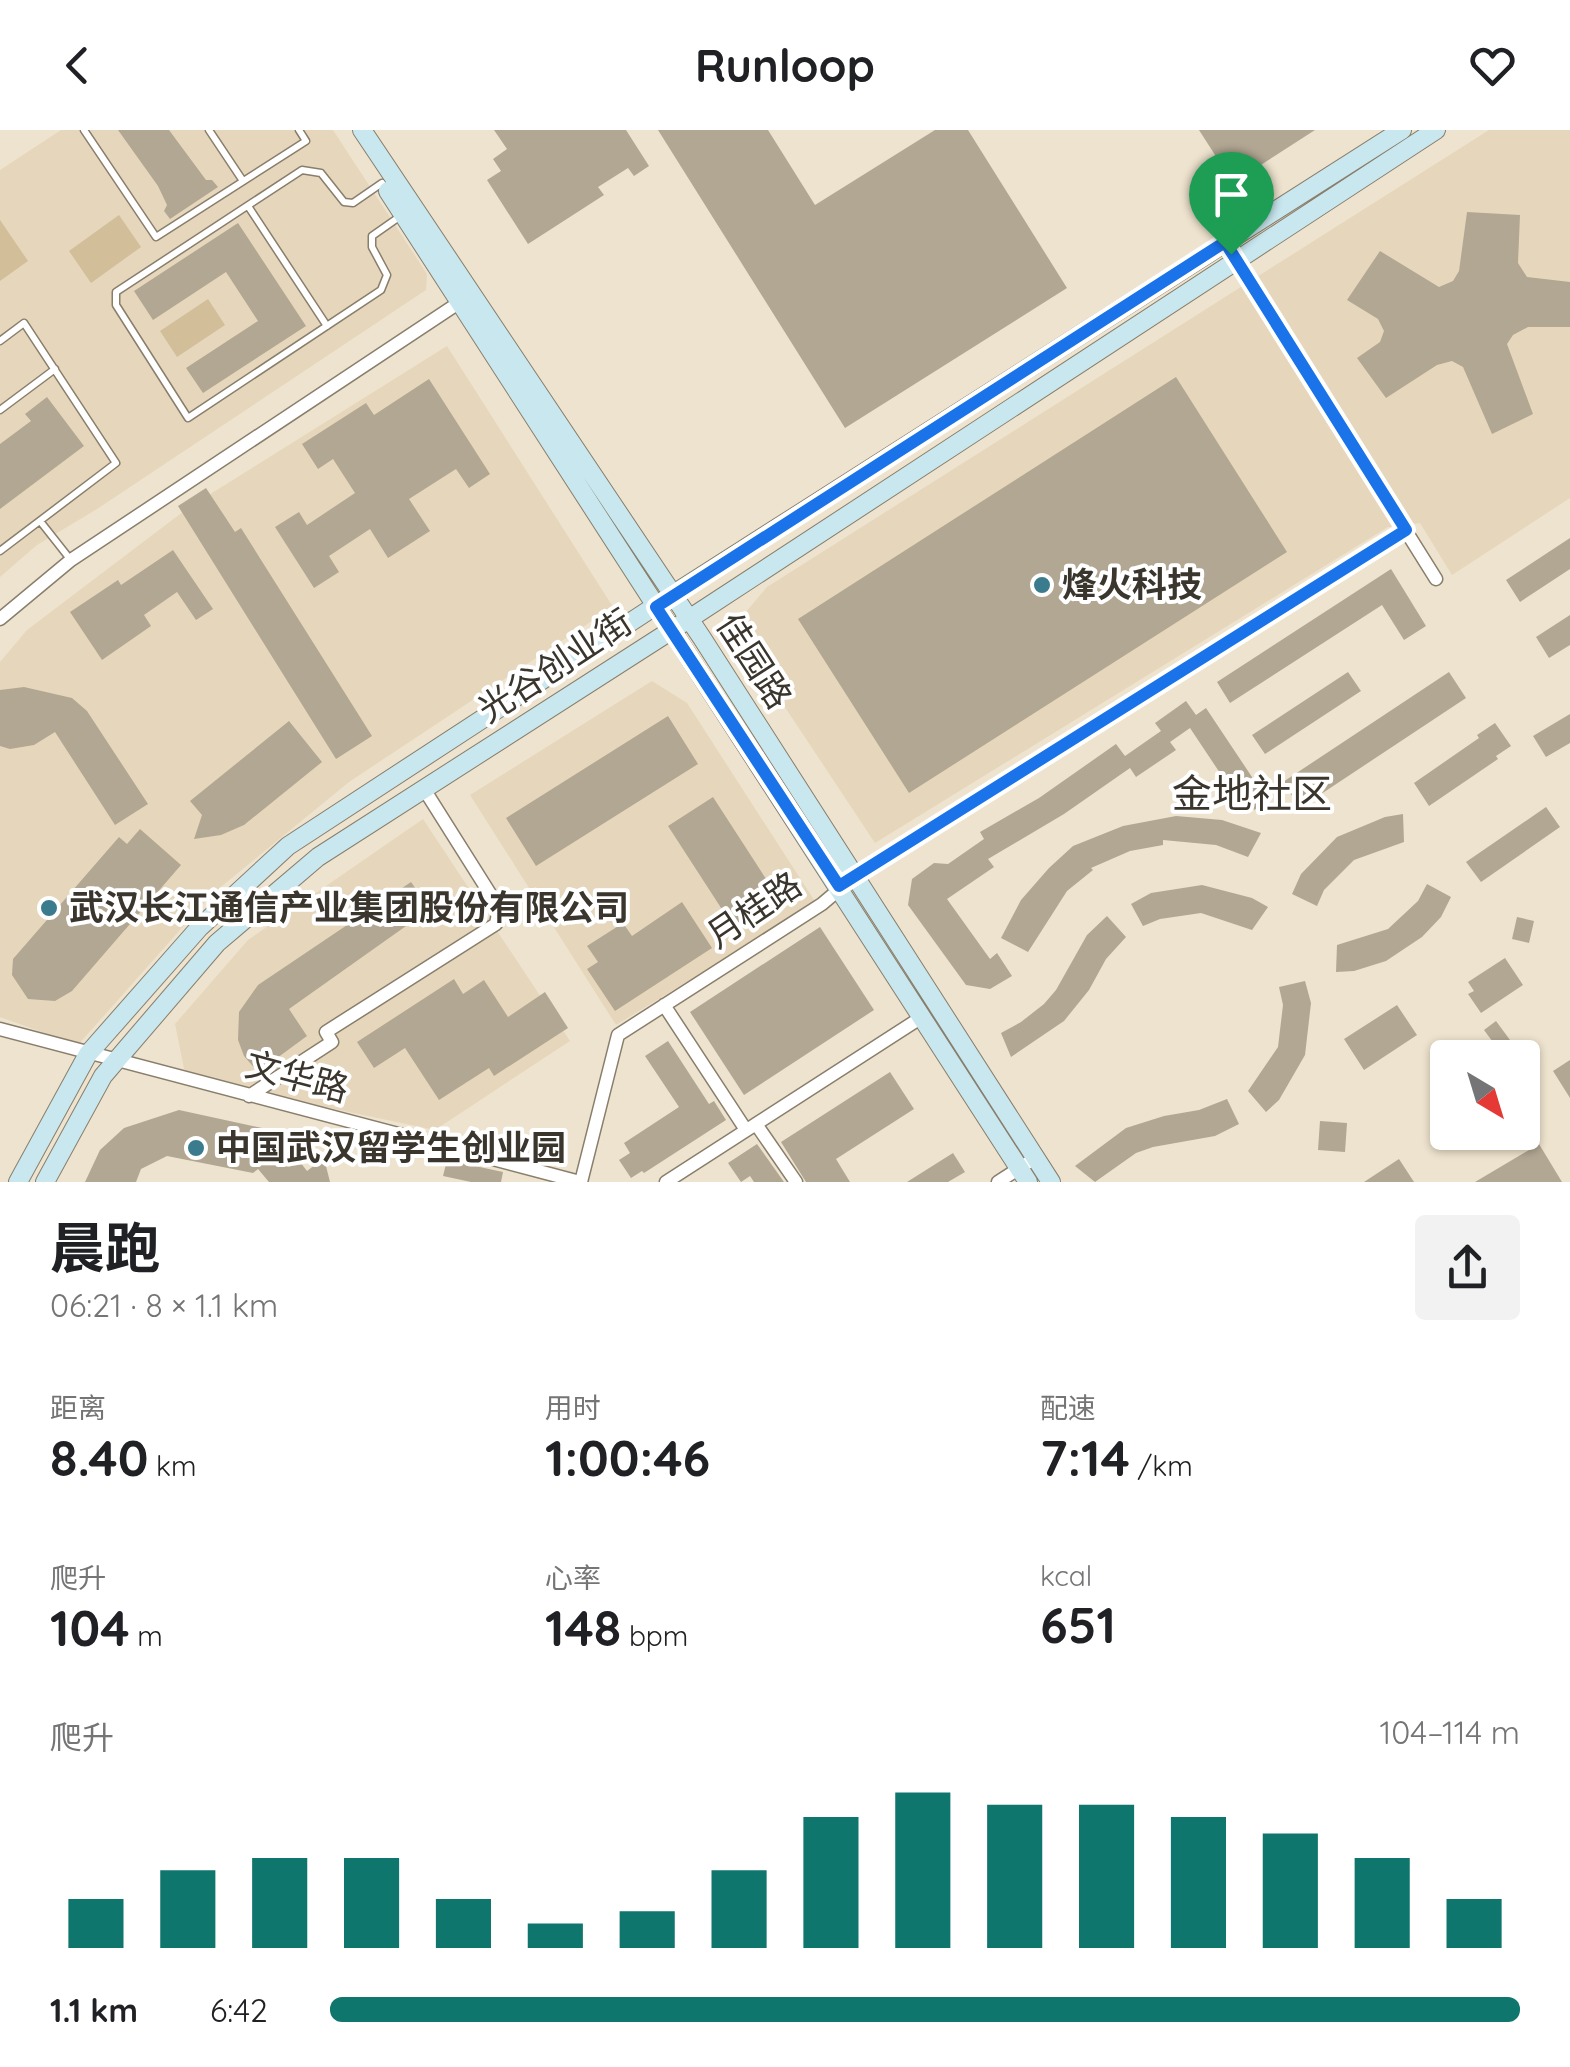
<!DOCTYPE html>
<html lang="zh">
<meta charset="utf-8">
<style>
:root{--surface:#fff;--page:#f2f2f2;--text:#202124;--muted:#757577;--accent:#0f766e}
body{margin:0;font-family:Quicksand,"Noto Sans SC",sans-serif;background:var(--page);color:var(--text);height:100vh;display:flex;flex-direction:column;font-size:38px;white-space:nowrap}
*{box-sizing:border-box;margin:0}
p{font-size:32px;color:var(--muted)}
.icon{flex:none;width:55px;height:55px;fill:none;stroke:currentColor;stroke-width:2;stroke-linecap:round;stroke-linejoin:round}
.map{position:relative;height:1052px;overflow:hidden}
.panel{display:flex;flex-direction:column;background:var(--surface);flex:1}
.panel>*{flex:none}
.needle{width:65px;rotate:142deg}
.fabs{position:absolute;left:1430px;top:910px;display:grid;gap:20px}
.fabs a{display:grid;place-items:center;width:110px;height:110px;border-radius:10px;background:var(--surface);box-shadow:0 2px 8px #0004;font-size:50px}
.pin{position:absolute;display:grid;place-items:center;width:85px;height:85px;color:#fff;margin:-102px -42px;border-radius:50% 50% 50% 0;rotate:-45deg;box-shadow:0 0 10px #0007}
.pin .icon{rotate:45deg}
.round{display:grid;place-items:center;flex:none;width:105px;height:105px;border-radius:10px;background:var(--page)}
.head{display:flex;align-items:center;justify-content:space-between;height:170px;padding:0 50px}
h1{font-size:55px;font-weight:700;line-height:75px}
.stats{display:grid;grid-template-columns:repeat(3,1fr);gap:15px;height:170px;padding:10px 50px}
.stats div{display:grid;align-content:center}
.stats b{font-size:50px;font-weight:700}
.stats small{font-size:28px;font-weight:400}
.stats p{font-size:28px}
.chart{height:280px;padding:20px 50px}
.chart p{display:flex;justify-content:space-between}
.chart svg{width:100%;height:180px;margin-top:10px;stroke:var(--accent);stroke-width:6}
ul{padding:0 50px;list-style:none;font-size:32px}
li{display:grid;grid-template-columns:160px 120px 1fr;align-items:center;height:75px}
li i{height:25px;border-radius:12px;background:var(--accent)}
header{display:flex;justify-content:space-between;align-items:center;height:130px;padding:0 50px;background:var(--surface);font-size:45px;font-weight:700}
.map>svg:first-child{display:block}
.built{fill:#e6d7bc}
.green{fill:#d2be99}
.building{fill:#b2a793}
.lines{fill:none;stroke-linecap:round;stroke-linejoin:round}
.lane-casing{stroke:#887e6b;stroke-width:9}
.street-casing{stroke:#887e6b;stroke-width:15}
.secondary-casing{stroke:#887e6b;stroke-width:20}
.lane{stroke:#fff;stroke-width:6}
.street{stroke:#fff;stroke-width:12}
.secondary{stroke:#c8e7ef;stroke-width:18}
.route-casing{stroke:#fff;stroke-width:20}
.route{stroke:#1a73e8;stroke-width:12}
.poi-dot{fill:#3a7b8e;stroke:#fff;stroke-width:4}
.labels{text-anchor:middle;stroke-width:8;stroke-linejoin:round;paint-order:stroke}
.poi-label{font-size:35px;font-weight:bold;fill:#3a362e;stroke:#fff;text-anchor:start}
.street-label{font-size:35px;fill:#3a362e;stroke:#fff}
.quarter-label{font-size:40px;fill:#3a362e;stroke:#fff}
</style>
<header><svg class="icon" aria-label="back" viewBox="0 0 24 24"><path d="M15 5l-7 7 7 7"/></svg>Runloop<svg class="icon" aria-label="heart" viewBox="0 0 24 24"><path d="M12 20l-8-8c-3-5 5-10 8-4 3-6 11-1 8 4z"/></svg></header>
<div class="map">
<svg width="1570" height="1052" viewBox="0 0 1570 1052">
<rect width="100%" height="100%" fill="#eee3ce"/>
<path class="built" d="M61 0H333L427 144 426 160 97 379 37 415 0 447V40Z
M1489 0H1570V368L1452 445 1420 393 1388 397 875 713 749 523 746 482 767 457Z
M447 216 613 477 349 652 211 765 78 915 0 887V532L27 500 188 378Z
M652 551 687 573 816 773 616 895 470 665Z
M423 689 570 911 435 1000 186 948 175 894 248 810Z"/>
<path class="green" d="M119 85 141 117 91 153 69 121Z
M0 90 28 131 0 151Z
M208 169 225 195 177 227 160 201Z"/>
<path class="building" d="M118 0H169L206 50H212L218 57 170 89 164 81 167 75 158 56Z
M494 0H626L649 36 634 46 628 38 598 57 604 65 528 114 487 50 501 41 493 29 507 19Z
M658 0H768L815 75 935 0H968L1067 158 845 298Z
M1199 0H1315L1233 53Z
M1467 82 1520 85 1518 133 1527 147 1570 152V197H1528L1513 205 1507 214 1533 284 1492 304 1463 237 1452 231 1437 235 1386 268 1357 228 1380 212 1384 201 1378 189 1347 170 1380 121 1439 157 1453 151 1459 141Z
M238 93 306 196 203 263 186 238 258 191 226 142 153 190 134 161Z
M1176 247 1287 422 909 663 798 489Z
M429 249 490 344 469 358 456 339 409 369 430 401 388 428 370 399 329 426 339 442 314 458 275 397 299 382 307 395 355 363 333 329 318 339 302 314 366 273 374 285Z
M47 267 84 316 0 379V314L31 291 25 284Z
M206 358 235 402 241 398 372 606 336 629 178 376Z
M1570 408V439L1520 472 1506 450Z
M173 420 213 479 196 490 177 462 144 485 151 496 102 530 70 482 118 450 121 455Z
M1391 439 1426 496 1404 510 1382 475 1230 573 1217 552Z
M1570 485V515L1549 528 1536 507Z
M1348 542 1361 561 1265 624 1252 605Z
M1449 542 1466 568 1300 678 1283 652Z
M24 557 72 568 87 581 148 674 115 695 55 602 34 615 10 619 0 616V560Z
M1186 571 1196 585 1206 578 1268 671 1254 680 1251 675 1244 679 1190 598 1170 612 1176 620 1136 647 1130 638 1064 684 988 729 994 737 947 769 990 829 997 823 1012 846 990 859 966 855 908 775 912 749 934 733 948 734 984 709 980 702 1039 668 1116 614 1125 626 1161 601 1155 593Z
M1570 584V613L1546 627 1533 606Z
M668 586 698 634 536 736 506 688Z
M289 591 322 632 244 695 221 705 194 709 202 685 190 671Z
M1495 593 1511 616 1496 626 1498 629 1429 676 1414 653 1479 608 1477 605Z
M713 667 781 772 736 801 668 696Z
M1546 677 1560 697 1481 752 1466 732Z
M1403 684 1404 712 1354 730 1324 760 1317 776 1292 764 1301 744 1337 707 1385 687Z
M1176 686 1222 690 1261 703 1248 727 1216 715 1163 710V715L1130 721 1091 738 1093 740 1067 761 1028 822 1001 808 1021 770 1049 738 1073 716 1123 696Z
M140 699 181 735 72 861 55 871 28 869 12 845 13 829 119 707 127 714Z
M411 752 430 779 289 879 307 906 258 942 244 926 238 910 239 882 258 855Z
M1427 754 1451 767 1441 787 1422 807 1386 831 1354 841 1336 842 1337 815 1388 799 1418 771Z
M1202 755 1252 768 1268 777 1252 800 1201 783 1160 789 1143 796 1131 774 1151 763Z
M682 772 712 818 615 881 587 839 598 832 587 816 623 793 632 806Z
M1107 786 1126 807 1106 829 1089 860 1064 891 1011 927 1001 903 1021 892 1044 874 1056 860 1087 805Z
M1517 787 1534 791 1529 813 1512 809Z
M820 797 874 880 744 965 690 882Z
M1505 828 1523 855 1481 883 1468 864 1474 861 1468 852Z
M454 849 463 864 484 850 508 887 545 862 568 898 494 946 489 938 439 970 405 918 374 938 357 912Z
M1305 851 1311 873 1305 925 1279 970 1266 982 1248 961 1278 917 1283 875 1279 857Z
M1397 875 1417 905 1364 940 1344 909Z
M1496 891 1510 910 1498 919 1484 900Z
M668 911 709 974 714 971 726 990 644 1043 642 1041 631 1048 619 1030 630 1023 624 1013 679 977 645 926Z
M1570 930V968L1553 941Z
M890 942 914 979 836 1029 850 1052H806L781 1012Z
M1227 969 1239 994 1215 1006 1153 1017 1136 1023 1095 1052 1075 1036 1126 998 1164 986 1199 980Z
M179 980 299 1006 287 1015 307 1041 324 1028 330 1052H269L258 1039 253 1043 167 1026 141 1039 136 1052H85L100 1020 124 998Z
M1320 991 1347 993 1345 1022 1318 1020Z
M757 1014 784 1052H754L750 1046 741 1052 728 1033Z
M1539 1014 1562 1052H1475Z
M953 1023 965 1042 948 1052H907Z
M1399 1029 1414 1052H1364Z
M447 1030 503 1042 501 1052H471L443 1046Z"/>
<g class="lines">
<defs>
<path id="lane" d="M84 0 156 107 306 11 299 0
M209 0 243 51
M382 53 353 73 344 72 321 43 302 40 116 162V175L188 288 381 160 387 145 372 117V106L402 85
M248 76 327 196
M0 211 24 193 116 333 0 421
M0 280 55 239
M40 391 70 429"/>
<path id="street" d="M1225 112 1436 449
M0 489 71 430 460 172
M664 875 746 1000
M0 899 580 1052
M249 966 332 912 326 902 496 794 499 778 424 659
M756 994 796 1052
M581 1052 618 905 822 774 855 746 1406 400
M666 1052 922 887
M998 1052 1035 1028"/>
<path id="secondary" d="M362 0 702 508 1051 1052
M388 61 1028 1052
M18 1052 88 924 199 798 288 716 672 465 1402 0
M45 1052 103 946 217 813 318 727 689 489 1436 0"/>
</defs>
<use href="#lane" class="lane-casing"/>
<use href="#street" class="street-casing"/>
<use href="#secondary" class="secondary-casing"/>
<use href="#lane" class="lane"/>
<use href="#street" class="street"/>
<use href="#secondary" class="secondary"/>
</g>
<g class="lines">
<defs>
<path id="route" d="M1225 112 1406 400 839 756 656 477Z"/>
</defs>
<use href="#route" class="route-casing"/>
<use href="#route" class="route"/>
</g>
<g class="poi-dot">
<circle cx="1042" cy="455" r="10"/>
<circle cx="49" cy="778" r="10"/>
<circle cx="196" cy="1018" r="10"/>
</g>
<g class="labels">
<g class="poi-label">
<text x="1062" y="467">烽火科技</text>
<text x="69" y="790">武汉长江通信产业集团股份有限公司</text>
<text x="216" y="1030">中国武汉留学生创业园</text>
</g>
<g class="street-label">
<text transform="translate(754 531) rotate(57)" y="12">佳园路</text>
<text transform="translate(555 536) rotate(-33)" y="12">光谷创业街</text>
<text transform="translate(754 780) rotate(-34)" y="12">月桂路</text>
<text transform="translate(297 947) rotate(15)" y="12">文华路</text>
</g>
<g class="quarter-label">
<text x="1252" y="678">金地社区</text>
</g>
</g>
</svg>
<div class="fabs">
<a><svg class="needle" viewBox="-14 -14 28 28"><path d="M0-13l5 13h-10z" fill="#e53935"/><path d="M0 13l5-13h-10z" fill="#757577"/></svg></a>
</div>
<div class="pin" style="left:1231px;top:124px;background:#1e9e55"><svg class="icon" aria-label="arrive" viewBox="0 0 24 24"><path d="M6 21V4h12l-3 4 3 4H6"/></svg></div>
</div>
<section class="panel">
<div class="head"><div><h1>晨跑</h1><p>06:21 · 8 × 1.1 km</p></div><a class="round"><svg class="icon" aria-label="share" viewBox="0 0 24 24"><path d="M12 15V3M7 8l5-5 5 5M5 13v7h14v-7"/></svg></a></div>
<div class="stats">
<div><p>距离</p><b>8.40<small> km</small></b></div>
<div><p>用时</p><b>1:00:46</b></div>
<div><p>配速</p><b>7:14<small> /km</small></b></div>
</div>
<div class="stats">
<div><p>爬升</p><b>104<small> m</small></b></div>
<div><p>心率</p><b>148<small> bpm</small></b></div>
<div><p>kcal</p><b>651</b></div>
</div>
<div class="chart"><p><span>爬升</span>104–114 m</p>
<svg viewBox="0 0 160 44" preserveAspectRatio="none"><path d="M5 44V32M15 44V25M25 44V22M35 44V22M45 44V32M55 44V38M65 44V35M75 44V25M85 44V12M95 44V6M105 44V9M115 44V9M125 44V12M135 44V16M145 44V22M155 44V32"/></svg>
</div>
<ul>
<li><b>1.1 km</b>6:42<i style="width:100%"></i></li>
</ul>
</section>
